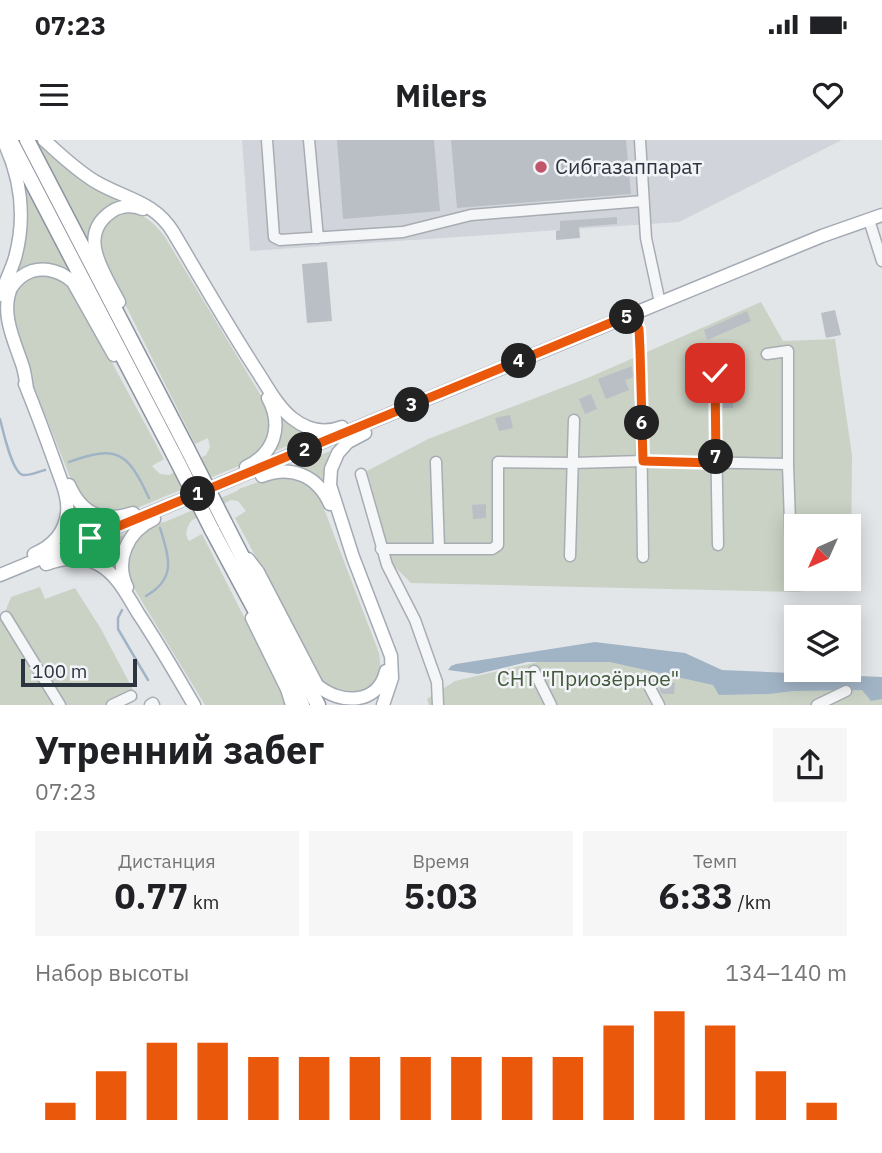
<!DOCTYPE html>
<html lang="ru">
<meta charset="utf-8">
<style>
:root{--surface:#fff;--page:#f6f6f6;--text:#202124;--muted:#757577;--accent:#ea580c}
body{margin:0;font-family:"IBM Plex Sans",sans-serif;background:var(--page);color:var(--text);height:100vh;display:flex;flex-direction:column;font-size:26px;white-space:nowrap}
*{box-sizing:border-box;margin:0}
p{font-size:23px;color:var(--muted)}
.icon{flex:none;width:38px;height:38px;fill:none;stroke:currentColor;stroke-width:2;stroke-linecap:round;stroke-linejoin:round}
.map{position:relative;height:565px;overflow:hidden}
.details{display:flex;flex-direction:column;background:var(--surface);flex:1}
.details>*{flex:none}
.needle{width:46px;rotate:225deg}
.tools{position:absolute;left:784px;top:374px;display:grid;gap:14px}
.tools a{display:grid;place-items:center;width:77px;height:77px;border-radius:0px;background:var(--surface);box-shadow:0 4px 18px #0003;font-size:35px}
.scale{position:absolute;left:21px;bottom:18px;width:116px;box-sizing:border-box;padding-left:7px;border:4px solid #2c3440;border-top:0;font-size:19px;line-height:24px;white-space:nowrap;color:#2c3440;-webkit-text-stroke:5px #f2f4f7;paint-order:stroke}
.pin{position:absolute;display:grid;place-items:center;width:60px;height:60px;color:#fff;margin:-30px;border-radius:14px;box-shadow:0 4px 10px #0006}
.km{position:absolute;width:35px;height:35px;margin:-18px;border-radius:50%;background:#222;color:#fff;font-size:19px;line-height:35px;text-align:center}
.round{display:grid;place-items:center;flex:none;width:74px;height:74px;border-radius:0px;background:var(--page)}
.overview{display:flex;align-items:center;justify-content:space-between;height:119px;padding:0 35px}
h1{font-size:38px;font-weight:700;line-height:52px}
.metrics{display:grid;grid-template-columns:repeat(3,1fr);gap:10px;height:119px;padding:7px 35px}
.metrics div{display:grid;align-content:center;border-radius:0px;background:var(--page);text-align:center}
.metrics b{font-size:35px;font-weight:700}
.metrics small{font-size:19px;font-weight:400}
.metrics p{font-size:19px}
.chart{height:196px;padding:14px 35px}
.chart p{display:flex;justify-content:space-between}
.chart svg{width:100%;height:126px;margin-top:7px;stroke:var(--accent);stroke-width:6}
.status{display:flex;justify-content:space-between;align-items:center;height:49px;padding:0 35px;background:var(--surface);direction:ltr}
.status svg{height:19px;fill:currentColor}
header{display:flex;justify-content:space-between;align-items:center;height:91px;padding:0 35px;background:var(--surface);font-size:32px;font-weight:700}
.map>svg:first-child{display:block}
.built{fill:#d1d5db}
.green{fill:#c9d2c5}
.water{fill:#a1b4c6}
.lines{fill:none;stroke-linecap:round;stroke-linejoin:round}
.stream{stroke:#a1b4c6;stroke-width:2.5}
.building{fill:#babfc6}
.minor-casing{stroke:#a8adb3;stroke-width:13}
.major-casing{stroke:#a3aab4;stroke-width:15}
.highway-casing{stroke:#8b949f;stroke-width:17}
.minor{stroke:#f5f6f8;stroke-width:10}
.major{stroke:#fff;stroke-width:12}
.highway{stroke:#fff;stroke-width:14}
.highway-bridge-casing{stroke:#8b949f;stroke-width:17;stroke-linecap:butt}
.highway-bridge{stroke:#fff;stroke-width:14}
.route-casing{stroke:#fff;stroke-width:14}
.route{stroke:#ea580c;stroke-width:9}
.poi-dot{fill:#c15569;stroke:#f2f4f7;stroke-width:2.5}
.labels{text-anchor:middle;stroke-width:5;stroke-linejoin:round;paint-order:stroke}
.poi-label{font-size:21px;fill:#2c3440;stroke:#f2f4f7;text-anchor:start}
.park-label{font-size:21px;fill:#425a3b;stroke:#f2f4f7}
</style>
<div class="status"><b>07:23</b><svg viewBox="0 0 49 12"><path d="M0 12V9h3v3zM5 12V6h3v6zM10 12V3h3v9zM15 12V0h3v12zM26 1h20v11H26zM47 4h2v5h-2z"/></svg></div>
<header><svg class="icon" aria-label="menu" viewBox="0 0 24 24"><path d="M4 6h16M4 12h16M4 18h16"/></svg>Milers<svg class="icon" aria-label="heart" viewBox="0 0 24 24"><path d="M12 20l-8-8c-3-5 5-10 8-4 3-6 11-1 8 4z"/></svg></header>
<div class="map">
<svg width="882" height="565" viewBox="0 0 882 565">
<rect width="100%" height="100%" fill="#e3e6e9"/>
<path class="built" d="M242 0H842L679 82 250 111Z"/>
<path class="green" d="M38 4H40C65 29 87 43 118 59 101 76 95 72 89 100L86 98Z
M23 42 69 128 68 129C47 120 35 122 16 133Z
M128 73C146 74 155 84 165 97L260 254 265 262 270 286 269 294 264 307 246 323 137 368 123 373 97 371 76 352 12 192 9 162 20 144 33 136 40 135 53 136 65 143 76 156 164 319 152 326 160 334 169 335 206 315 210 307 208 298 195 304 104 122C96 98 102 80 128 73Z
M761 162 783 201 835 199 852 315 851 434 849 436V387H796V439H844L832 448 796 452 411 443 393 425 367 331 428 299 590 237Z
M282 279 298 289 312 295V296L275 311Z
M330 311 324 330V343L293 327Z
M272 337C293 338 309 342 321 361L379 513 381 532 373 549 344 558 322 541 235 378 246 371 238 361 231 360 192 380C187 386 184 394 189 401L202 394 283 554 285 565H205L135 450C132 445 130 440 129 434 127 412 142 384 165 382L237 351 239 349Z
M72 365 99 383 98 385 67 396 72 377Z
M123 395 114 428 101 419 88 412V410Z
M40 447 45 459 75 448 101 489 138 559 126 565H0V476L4 475 11 457Z
M590 510 737 540 882 545V565H429L427 559 455 541Z"/>
<path class="water" d="M595 502 685 513 722 530 882 537V559L871 561 862 550 793 551 769 554 719 555 713 545 610 522H527L478 534 448 530 451 526 456 524Z"/>
<g class="lines">
<path class="stream" d="M0 279C3 290 12 333 23 335 29 336 40 331 45 330
M69 322C118 304 128 313 149 358
M146 456C177 438 169 418 160 388
M122 470 118 478V489L148 540"/>
</g>
<path class="building" d="M337 0H434L440 71 343 79Z
M451 0H626L631 54 457 68Z
M617 77V84L579 87 580 98 556 100V91L560 90V81Z
M327 122 332 181 307 183 302 124Z
M835 170 841 195 826 198 821 173Z
M747 171 751 181 707 200 704 190Z
M632 226 633 237 625 240 629 250 606 259 598 239Z
M723 245H735V253H733V268H723Z
M591 254 597 269 585 274 579 259Z
M510 275 513 288 499 291 495 278Z
M486 364V378L473 379 472 365Z
M661 542 675 543 674 554H662L660 551Z"/>
<g class="lines">
<defs>
<path id="minor" d="M267 0 274 97 280 100 403 92 471 75 643 61
M309 0 318 98
M640 0 646 98 660 163
M869 80 882 121
M632 174 639 189 640 210 643 417
M767 214 788 211V324L791 412
M715 233 718 405
M436 322 439 409
M361 334 387 425 415 480 437 542 438 565
M381 409H492L498 405V322L573 323 643 321 788 324
M570 416 574 280
M6 477 60 565
M534 531 551 565
M649 546 659 565
M112 565 131 556
M150 565 153 563 154 565
M817 565 846 551"/>
<path id="major" d="M44 0C61 15 76 30 96 42 125 59 154 61 173 92 201 139 227 185 257 231 267 246 277 266 292 278 307 290 324 294 342 287
M1 155C5 142 11 131 15 118 26 78 21 37 3 0
M119 162C105 134 76 96 111 72 121 65 132 65 143 69
M25 244C36 271 46 298 56 326 61 341 69 357 67 373 65 393 52 406 34 414
M27 249C26 242 25 234 23 227 15 202 0 174 11 148 16 140 23 134 32 131 47 127 62 132 73 142L114 215
M365 293 348 302 338 313 331 329 330 345 353 417 391 516 392 538 383 565
M246 327C275 313 283 286 268 258
M262 336C291 325 317 335 330 364
M69 345C82 375 103 383 133 373
M248 419 258 432 317 545C340 565 378 565 386 531
M46 424C63 418 81 415 98 424 117 434 127 455 138 473 158 503 176 534 194 565
M0 435 771 117 822 96 882 75
M127 447C114 420 128 391 154 379
M252 478 287 549 292 565"/>
<path id="highway" d="M10 0 174 315
M27 0 187 308
M225 383 318 565
M212 390 270 498 302 565"/>
</defs>
<use href="#minor" class="minor-casing"/>
<use href="#major" class="major-casing"/>
<use href="#highway" class="highway-casing"/>
<use href="#minor" class="minor"/>
<use href="#major" class="major"/>
<use href="#highway" class="highway"/>
<defs>
<path id="highway-bridge" d="M187 308 225 383
M174 315 212 390"/>
</defs>
<use href="#highway-bridge" class="highway-bridge-casing"/>
<use href="#highway-bridge" class="highway-bridge"/>
</g>
<g class="lines">
<defs>
<path id="route" d="M90 398 632 174 639 189 640 210 643 321 716 323 715 233"/>
</defs>
<use href="#route" class="route-casing"/>
<use href="#route" class="route"/>
</g>
<circle class="poi-dot" cx="541" cy="27" r="7"/>
<g class="labels">
<g class="poi-label">
<text x="555" y="34">Сибгазаппарат</text>
</g>
<g class="park-label">
<text x="588" y="546">СНТ "Приозёрное"</text>
</g>
</g>
</svg>
<div class="tools">
<a><svg class="needle" viewBox="-14 -14 28 28"><path d="M0-13l5 13h-10z" fill="#e53935"/><path d="M0 13l5-13h-10z" fill="#757577"/></svg></a>
<a><svg class="icon" aria-label="layers" viewBox="0 0 24 24"><path d="M12 4l9 5-9 5-9-5zM3 14l9 5 9-5"/></svg></a>
</div>
<div class="scale">100 m</div>
<div class="pin" style="left:90px;top:398px;background:#1e9e55"><svg class="icon" aria-label="arrive" viewBox="0 0 24 24"><path d="M6 21V4h12l-3 4 3 4H6"/></svg></div>
<div class="pin" style="left:715px;top:233px;background:#d93025"><svg class="icon" aria-label="check" viewBox="0 0 24 24"><path d="M5 12l5 5 9-10"/></svg></div>
<b class="km" style="left:198px;top:354px">1</b>
<b class="km" style="left:305px;top:310px">2</b>
<b class="km" style="left:412px;top:265px">3</b>
<b class="km" style="left:519px;top:221px">4</b>
<b class="km" style="left:627px;top:177px">5</b>
<b class="km" style="left:642px;top:283px">6</b>
<b class="km" style="left:716px;top:317px">7</b>
</div>
<section class="details">
<div class="overview"><div><h1>Утренний забег</h1><p>07:23</p></div><a class="round"><svg class="icon" aria-label="share" viewBox="0 0 24 24"><path d="M12 15V3M7 8l5-5 5 5M5 13v7h14v-7"/></svg></a></div>
<div class="metrics">
<div><p>Дистанция</p><b>0.77<small> km</small></b></div>
<div><p>Время</p><b>5:03</b></div>
<div><p>Темп</p><b>6:33<small> /km</small></b></div>
</div>
<div class="chart"><p><span>Набор высоты</span>134–140 m</p>
<svg viewBox="0 0 160 44" preserveAspectRatio="none"><path d="M5 44V38M15 44V27M25 44V17M35 44V17M45 44V22M55 44V22M65 44V22M75 44V22M85 44V22M95 44V22M105 44V22M115 44V11M125 44V6M135 44V11M145 44V27M155 44V38"/></svg>
</div>
</section>
